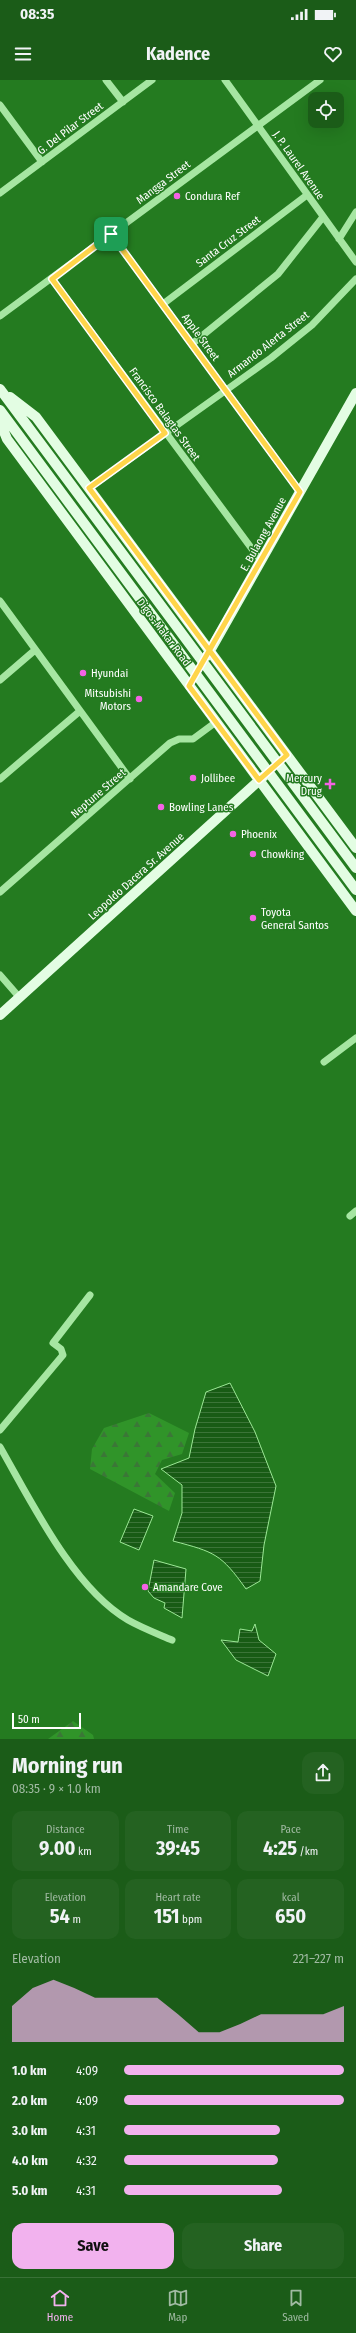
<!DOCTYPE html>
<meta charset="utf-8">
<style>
:root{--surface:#1b5c18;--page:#246221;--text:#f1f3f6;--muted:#a0baa2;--line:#397137;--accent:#f2b2ee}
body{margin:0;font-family:"Fira Sans Condensed",sans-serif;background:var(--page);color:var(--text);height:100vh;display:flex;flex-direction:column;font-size:15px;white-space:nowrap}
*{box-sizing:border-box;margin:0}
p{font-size:13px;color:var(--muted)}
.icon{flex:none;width:22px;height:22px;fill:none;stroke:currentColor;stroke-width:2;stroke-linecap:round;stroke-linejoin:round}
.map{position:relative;height:1659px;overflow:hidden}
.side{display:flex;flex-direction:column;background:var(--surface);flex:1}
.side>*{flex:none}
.buttons{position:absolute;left:308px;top:12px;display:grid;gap:8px}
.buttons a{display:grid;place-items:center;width:36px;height:36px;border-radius:8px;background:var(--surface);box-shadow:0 4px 16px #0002;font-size:20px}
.scale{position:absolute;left:12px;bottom:10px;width:69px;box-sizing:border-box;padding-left:4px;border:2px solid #fff;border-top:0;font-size:11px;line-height:14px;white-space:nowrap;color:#fff;-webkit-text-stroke:3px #247b20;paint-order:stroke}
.pin{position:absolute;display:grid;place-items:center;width:34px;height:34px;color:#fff;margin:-17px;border-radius:8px;box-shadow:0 2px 6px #0006}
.round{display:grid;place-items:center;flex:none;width:42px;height:42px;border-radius:12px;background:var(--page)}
.summary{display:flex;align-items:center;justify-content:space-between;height:68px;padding:0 12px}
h1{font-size:22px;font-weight:700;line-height:30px}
.metrics{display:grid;grid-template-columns:repeat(3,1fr);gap:6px;height:68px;padding:4px 12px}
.metrics div{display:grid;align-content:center;border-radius:10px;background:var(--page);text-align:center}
.metrics b{font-size:20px;font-weight:700}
.metrics small{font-size:11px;font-weight:400}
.metrics p{font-size:11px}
.chart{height:112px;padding:8px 12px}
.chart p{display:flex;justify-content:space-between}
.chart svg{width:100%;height:72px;margin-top:4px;fill:var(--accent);opacity:.7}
.primary-button{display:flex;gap:8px;margin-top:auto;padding:8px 12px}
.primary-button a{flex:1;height:46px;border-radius:12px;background:var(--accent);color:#111;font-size:16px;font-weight:700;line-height:46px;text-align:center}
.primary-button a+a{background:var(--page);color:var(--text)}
ul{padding:0 12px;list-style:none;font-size:13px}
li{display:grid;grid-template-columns:64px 48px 1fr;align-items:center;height:30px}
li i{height:10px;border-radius:5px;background:var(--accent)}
.status{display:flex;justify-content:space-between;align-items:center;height:28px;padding:0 20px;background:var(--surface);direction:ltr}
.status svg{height:11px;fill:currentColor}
header{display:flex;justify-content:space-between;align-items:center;height:52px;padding:0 12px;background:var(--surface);font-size:18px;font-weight:700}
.tab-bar{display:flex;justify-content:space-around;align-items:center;height:56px;border-top:1px solid var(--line);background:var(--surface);font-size:11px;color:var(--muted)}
.tab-bar a{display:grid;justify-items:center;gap:2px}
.tab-bar .current{color:var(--accent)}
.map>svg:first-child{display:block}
.forest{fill:url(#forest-firs)}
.water{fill:url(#water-rules);stroke:#9be895}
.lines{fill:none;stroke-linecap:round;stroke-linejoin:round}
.minor{stroke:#a6e6a2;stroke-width:7}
.major{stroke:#e3fde3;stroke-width:10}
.route-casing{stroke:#fff;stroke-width:8}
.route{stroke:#ffd54a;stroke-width:5}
.poi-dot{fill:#f462e5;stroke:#247b20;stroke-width:1.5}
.labels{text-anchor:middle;stroke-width:3;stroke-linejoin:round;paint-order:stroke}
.street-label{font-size:11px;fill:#fff;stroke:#247b20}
.poi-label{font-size:11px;fill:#fff;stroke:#247b20;text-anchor:start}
</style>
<div class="status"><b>08:35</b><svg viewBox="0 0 49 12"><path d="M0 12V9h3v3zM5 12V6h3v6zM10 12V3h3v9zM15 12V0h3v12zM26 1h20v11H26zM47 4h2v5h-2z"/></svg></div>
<header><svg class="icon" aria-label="menu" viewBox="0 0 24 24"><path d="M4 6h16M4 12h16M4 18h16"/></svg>Kadence<svg class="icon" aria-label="heart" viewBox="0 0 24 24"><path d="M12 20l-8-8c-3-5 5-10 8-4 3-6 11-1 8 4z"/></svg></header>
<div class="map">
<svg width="356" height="1659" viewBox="0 0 356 1659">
<defs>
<pattern id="forest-firs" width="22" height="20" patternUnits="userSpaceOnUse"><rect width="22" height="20" fill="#309429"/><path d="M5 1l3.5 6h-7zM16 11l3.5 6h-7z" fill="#3b7737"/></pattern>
<pattern id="water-rules" width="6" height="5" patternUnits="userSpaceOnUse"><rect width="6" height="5" fill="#185b15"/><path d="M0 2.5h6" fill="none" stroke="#3b7438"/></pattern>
</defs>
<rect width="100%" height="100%" fill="#247b20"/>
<path class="forest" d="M149 1333 189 1353 182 1374 162 1380 155 1394 175 1413 169 1431 90 1389 92 1369 104 1348Z
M73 1641 93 1655 94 1659H48Z"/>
<path class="water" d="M230 1303 255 1352 276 1406 264 1465 260 1501 246 1509C221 1474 215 1472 173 1461L182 1433V1405L161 1389 189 1378 195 1349 206 1312Z
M134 1429 153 1436 139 1470 120 1462Z
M154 1480 186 1489 182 1538 164 1528 165 1523 154 1518 148 1511Z
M255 1544 259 1560 276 1574 268 1596 236 1580 221 1560 238 1562 240 1549 252 1551Z"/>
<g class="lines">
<path class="minor" d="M106 0 123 22
M225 0 356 182
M0 25 42 82
M0 113 152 0
M111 154 300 412
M339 159 356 132
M52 199 261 481
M163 224 307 115
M0 236 320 0
M192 264 278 194 323 137
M89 408 271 278 312 245 356 199
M0 521 130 699
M0 600 35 570
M0 699 80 631
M0 812 170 663 179 659H193L216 642
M0 895 20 918
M324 982 356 958
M350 1136 356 1131
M0 1350 63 1275 61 1269 53 1263 90 1215
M0 1367C31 1421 73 1508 128 1540 142 1548 158 1554 172 1560"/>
<path class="major" d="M0 309 356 788
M10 317 36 337 356 768
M0 330 356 810
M0 342 7 359 356 831
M207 576 356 313
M0 935 264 696"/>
</g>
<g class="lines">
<defs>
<path id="route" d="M111 154 300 412 189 606 259 700 287 675 89 408 165 353 52 199 111 154"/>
</defs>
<use href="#route" class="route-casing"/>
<use href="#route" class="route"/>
</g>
<g class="poi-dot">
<circle cx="177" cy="116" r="4"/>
<circle cx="83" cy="593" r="4"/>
<circle cx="139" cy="619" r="4"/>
<circle cx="193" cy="698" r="4"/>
<path d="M328 698h4v4h4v4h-4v4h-4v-4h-4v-4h4z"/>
<circle cx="161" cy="727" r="4"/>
<circle cx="233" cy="754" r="4"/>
<circle cx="253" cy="774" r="4"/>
<circle cx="253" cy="838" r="4"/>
<circle cx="145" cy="1507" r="4"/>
</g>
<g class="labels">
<g class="street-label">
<text transform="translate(70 48) rotate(-37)" y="4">G. Del Pilar Street</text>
<text transform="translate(299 85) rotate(55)" y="4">J. P. Laurel Avenue</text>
<text transform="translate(163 102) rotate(-37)" y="4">Mangga Street</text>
<text transform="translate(228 161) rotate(-37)" y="4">Santa Cruz Street</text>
<text transform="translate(201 257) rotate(54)" y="4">Apple Street</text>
<text transform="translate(268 264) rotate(-38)" y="4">Armando Alerta Street</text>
<text transform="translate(165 334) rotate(54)" y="4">Francisco Balagtas Street</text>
<text transform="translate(263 454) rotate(-61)" y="4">E. Bulaong Avenue</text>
<text transform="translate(164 552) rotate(53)" y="4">Digos-Makar Road</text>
<text transform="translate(98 713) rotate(-41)" y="4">Neptune Street</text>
<text transform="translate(136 796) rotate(-42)" y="4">Leopoldo Dacera Sr. Avenue</text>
</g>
<g class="poi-label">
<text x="185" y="120">Condura Ref</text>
<text x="91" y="597">Hyundai</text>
<text x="131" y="617" text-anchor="end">Mitsubishi<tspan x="131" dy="13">Motors</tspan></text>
<text x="201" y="702">Jollibee</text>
<text x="322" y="702" text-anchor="end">Mercury<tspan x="322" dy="13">Drug</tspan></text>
<text x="169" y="731">Bowling Lanes</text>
<text x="241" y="758">Phoenix</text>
<text x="261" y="778">Chowking</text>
<text x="261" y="836">Toyota<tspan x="261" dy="13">General Santos</tspan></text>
<text x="153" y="1511">Amandare Cove</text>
</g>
</g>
</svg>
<div class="buttons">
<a><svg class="icon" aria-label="locate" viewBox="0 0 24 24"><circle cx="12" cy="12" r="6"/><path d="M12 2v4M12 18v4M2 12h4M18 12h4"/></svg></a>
</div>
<div class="scale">50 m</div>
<div class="pin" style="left:111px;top:154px;background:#1e9e55"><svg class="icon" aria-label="arrive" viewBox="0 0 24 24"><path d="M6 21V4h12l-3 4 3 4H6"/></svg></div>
</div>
<section class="side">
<div class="summary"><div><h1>Morning run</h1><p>08:35 · 9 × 1.0 km</p></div><a class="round"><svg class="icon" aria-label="share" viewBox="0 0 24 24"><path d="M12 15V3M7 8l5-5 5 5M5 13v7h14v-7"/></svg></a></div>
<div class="metrics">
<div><p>Distance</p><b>9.00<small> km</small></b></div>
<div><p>Time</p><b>39:45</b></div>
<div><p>Pace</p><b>4:25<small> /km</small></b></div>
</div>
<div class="metrics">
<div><p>Elevation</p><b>54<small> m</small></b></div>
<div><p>Heart rate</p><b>151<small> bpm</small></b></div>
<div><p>kcal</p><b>650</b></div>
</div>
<div class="chart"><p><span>Elevation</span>221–227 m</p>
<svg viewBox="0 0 160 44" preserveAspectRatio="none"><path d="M0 44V22L10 11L20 6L30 11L40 17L50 17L60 17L70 17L80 27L90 38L100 38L110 33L120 27L130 27L140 27L150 27L160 22V44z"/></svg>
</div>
<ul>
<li><b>1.0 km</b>4:09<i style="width:100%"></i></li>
<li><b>2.0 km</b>4:09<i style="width:100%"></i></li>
<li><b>3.0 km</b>4:31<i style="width:71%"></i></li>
<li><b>4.0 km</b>4:32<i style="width:70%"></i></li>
<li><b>5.0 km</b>4:31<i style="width:72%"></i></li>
</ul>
<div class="primary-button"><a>Save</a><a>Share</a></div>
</section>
<nav class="tab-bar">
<a class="current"><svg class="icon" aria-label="home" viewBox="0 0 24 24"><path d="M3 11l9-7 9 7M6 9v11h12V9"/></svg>Home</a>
<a><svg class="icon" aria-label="map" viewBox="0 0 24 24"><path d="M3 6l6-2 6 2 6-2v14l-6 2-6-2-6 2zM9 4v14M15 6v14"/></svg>Map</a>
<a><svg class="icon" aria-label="saved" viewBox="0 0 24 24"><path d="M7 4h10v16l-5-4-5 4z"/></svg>Saved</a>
</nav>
